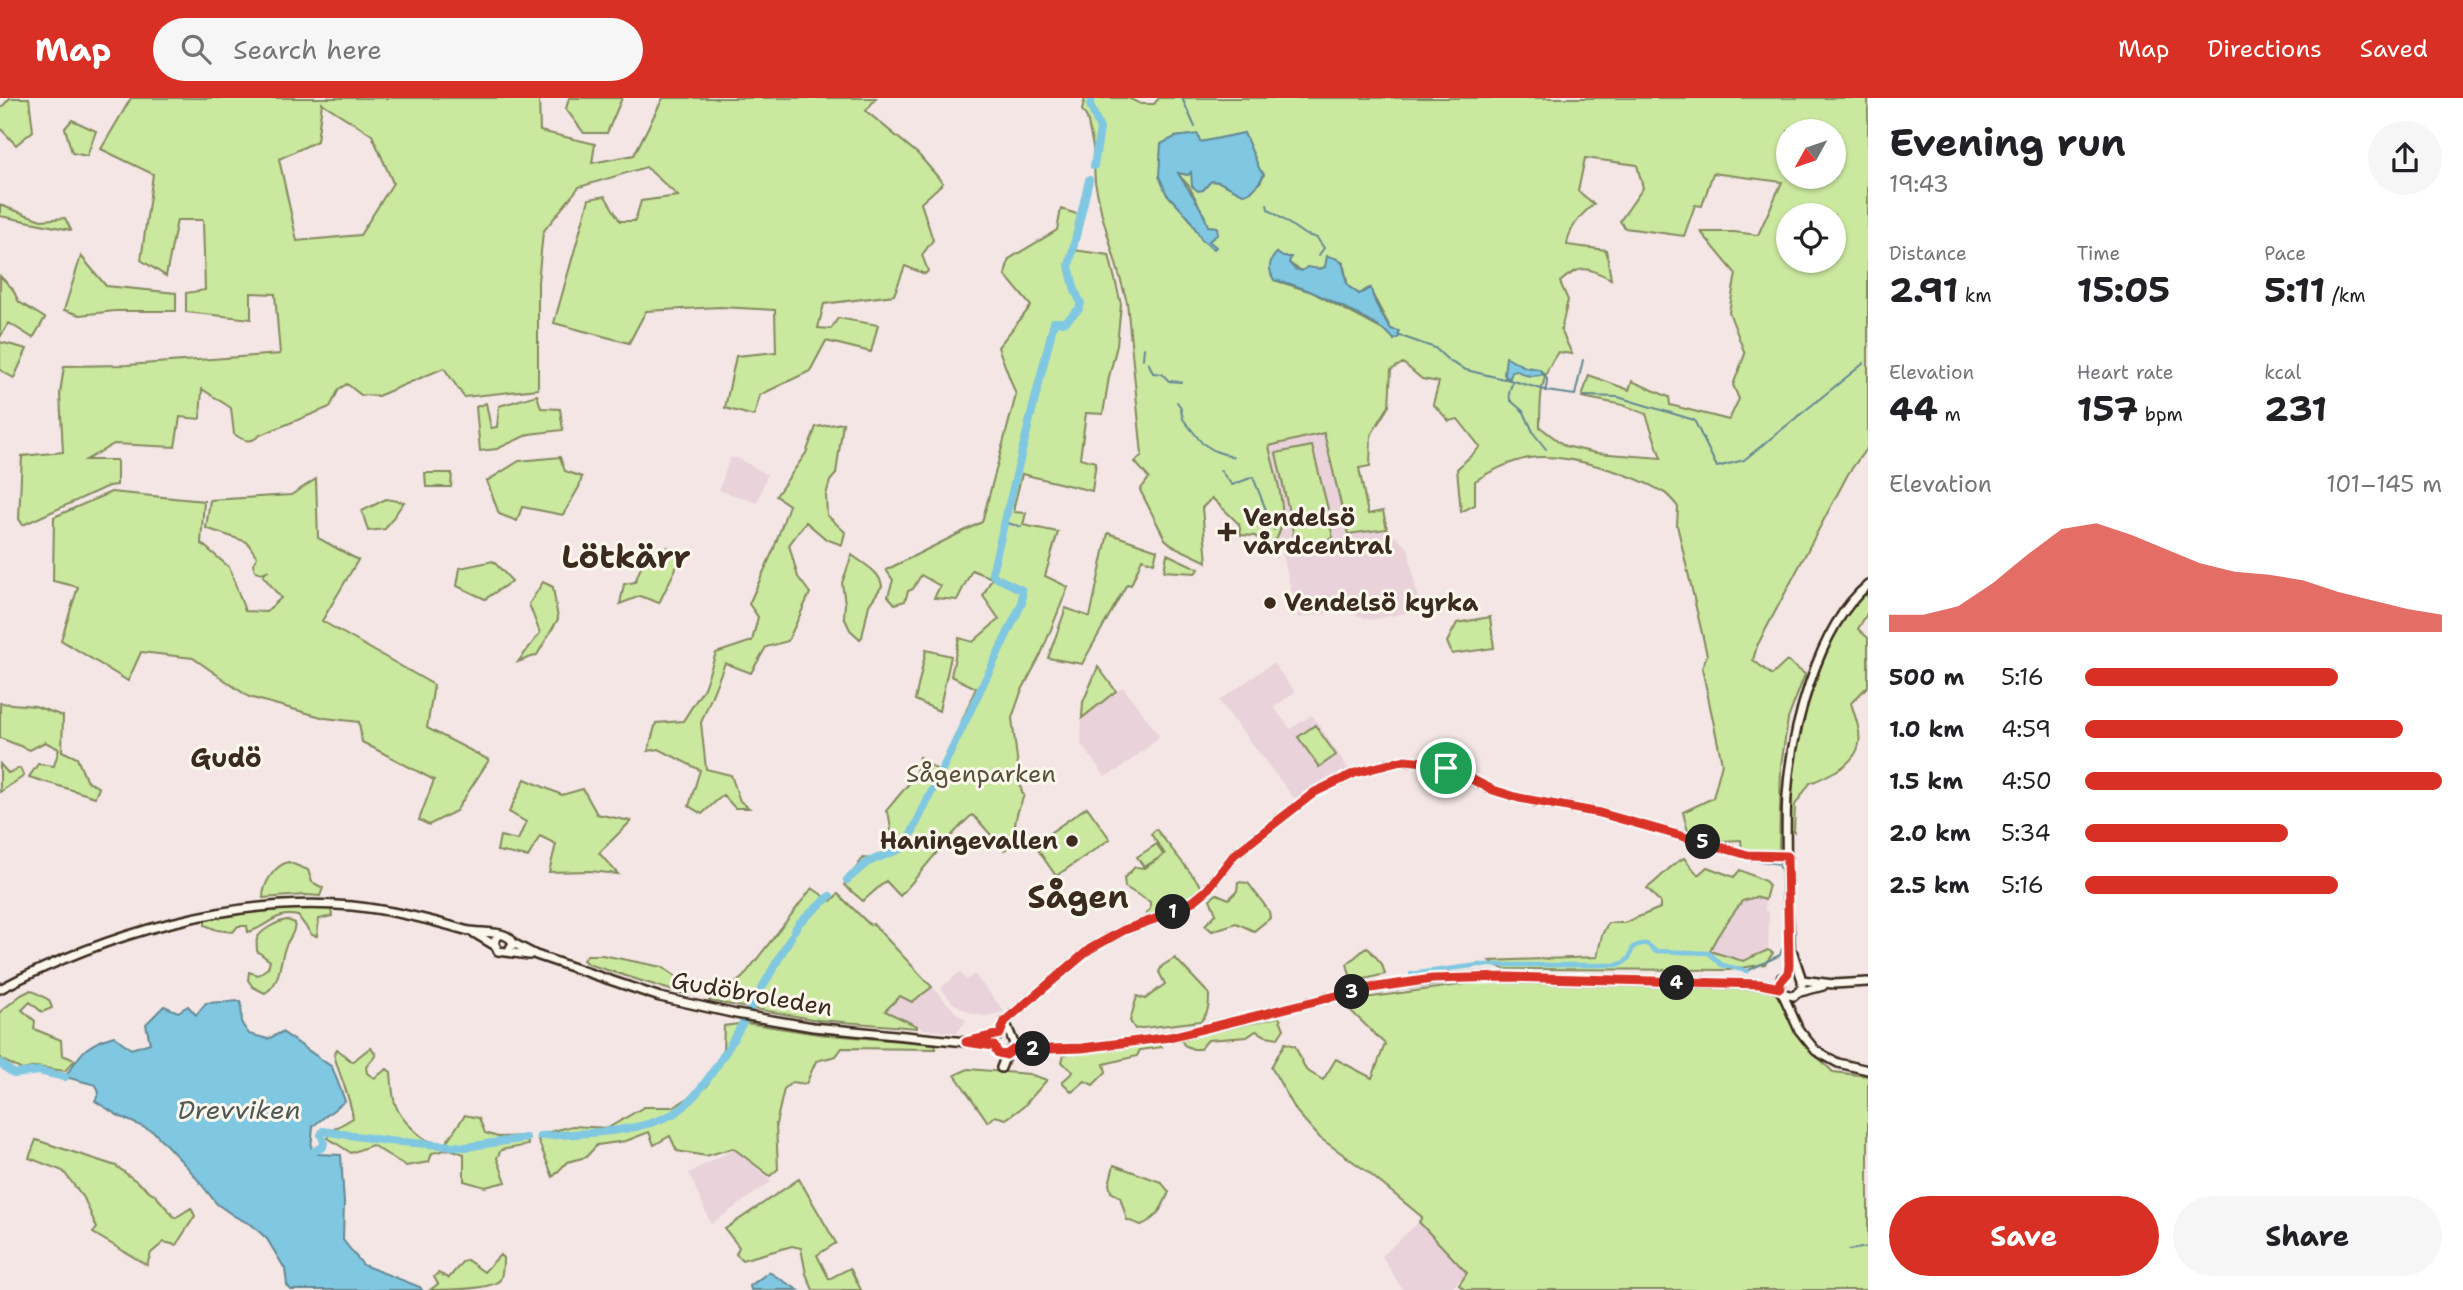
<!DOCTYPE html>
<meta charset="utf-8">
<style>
:root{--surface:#fff;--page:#f6f6f6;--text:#202124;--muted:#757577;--accent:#d93025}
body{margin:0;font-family:"Shantell Sans",sans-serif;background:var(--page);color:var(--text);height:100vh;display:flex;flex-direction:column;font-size:26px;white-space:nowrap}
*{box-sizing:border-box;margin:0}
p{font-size:23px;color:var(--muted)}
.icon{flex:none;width:38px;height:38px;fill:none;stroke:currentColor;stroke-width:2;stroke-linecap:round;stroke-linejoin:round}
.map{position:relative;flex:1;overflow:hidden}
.drawer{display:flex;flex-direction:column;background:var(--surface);width:595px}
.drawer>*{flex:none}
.needle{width:46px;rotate:230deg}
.tools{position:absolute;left:1776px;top:21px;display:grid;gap:14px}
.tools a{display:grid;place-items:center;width:70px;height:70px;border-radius:50%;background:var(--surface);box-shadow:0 2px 5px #0004;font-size:35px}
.pin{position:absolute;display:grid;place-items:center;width:60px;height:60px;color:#fff;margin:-30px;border:4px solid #fff;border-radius:50%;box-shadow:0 2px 7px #0007}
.km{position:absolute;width:35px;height:35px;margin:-18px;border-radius:50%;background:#222;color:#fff;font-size:19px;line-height:35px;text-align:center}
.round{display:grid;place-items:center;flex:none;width:74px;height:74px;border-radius:37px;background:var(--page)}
.head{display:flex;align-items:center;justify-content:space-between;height:119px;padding:0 21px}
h1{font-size:38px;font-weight:700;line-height:52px}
.stats{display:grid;grid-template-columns:repeat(3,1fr);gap:10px;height:119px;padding:7px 21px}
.stats div{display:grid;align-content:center}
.stats b{font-size:35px;font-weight:700}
.stats small{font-size:19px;font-weight:400}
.stats p{font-size:19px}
.chart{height:196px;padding:14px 21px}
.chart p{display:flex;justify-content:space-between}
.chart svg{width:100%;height:126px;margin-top:7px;fill:var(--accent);opacity:.7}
.cta{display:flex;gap:14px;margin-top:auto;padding:14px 21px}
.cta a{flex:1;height:80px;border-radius:42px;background:var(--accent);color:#fff;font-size:28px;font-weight:700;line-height:80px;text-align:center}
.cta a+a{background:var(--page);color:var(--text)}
ul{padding:0 21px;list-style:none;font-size:23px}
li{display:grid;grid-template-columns:112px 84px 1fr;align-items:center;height:52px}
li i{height:18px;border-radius:9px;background:var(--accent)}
header{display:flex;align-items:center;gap:42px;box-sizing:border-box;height:98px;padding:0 35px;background:var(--accent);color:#fff}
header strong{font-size:33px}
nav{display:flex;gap:38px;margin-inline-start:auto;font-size:24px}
.search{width:490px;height:63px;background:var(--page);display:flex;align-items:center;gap:18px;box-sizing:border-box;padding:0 24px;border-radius:38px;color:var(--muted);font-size:26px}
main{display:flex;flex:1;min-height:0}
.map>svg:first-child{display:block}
.built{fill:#e9d2da}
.green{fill:#cbe89f;stroke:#83895e;stroke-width:2;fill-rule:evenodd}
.water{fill:#80c7e1;stroke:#648893;stroke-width:2}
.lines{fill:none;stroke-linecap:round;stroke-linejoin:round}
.stream{stroke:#648893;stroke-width:2}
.canal{stroke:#80c7e1;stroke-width:4.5}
.river{stroke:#80c7e1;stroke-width:8}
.secondary-casing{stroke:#3b2a1e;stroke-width:12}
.secondary{stroke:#fbf7ec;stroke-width:7}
.route-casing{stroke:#fff;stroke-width:14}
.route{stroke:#d93025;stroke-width:9}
.poi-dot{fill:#3b2a1e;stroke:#fbf7ec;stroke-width:2.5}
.labels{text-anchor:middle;stroke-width:6;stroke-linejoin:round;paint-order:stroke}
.poi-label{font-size:24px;font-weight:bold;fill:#3b2a1e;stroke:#fbf7ec;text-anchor:start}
.park-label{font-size:24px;fill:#585038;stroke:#fbf7ec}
.street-label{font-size:24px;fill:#3b2a1e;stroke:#fbf7ec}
.neighbourhood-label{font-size:26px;font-weight:bold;fill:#3b2a1e;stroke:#fbf7ec}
.water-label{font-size:26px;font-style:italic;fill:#505958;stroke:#fbf7ec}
.district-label{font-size:32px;font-weight:bold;fill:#3b2a1e;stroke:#fbf7ec}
</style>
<header>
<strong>Map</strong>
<div class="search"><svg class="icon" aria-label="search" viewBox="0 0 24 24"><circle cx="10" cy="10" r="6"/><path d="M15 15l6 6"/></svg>Search here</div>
<nav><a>Map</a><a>Directions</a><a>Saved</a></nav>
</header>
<main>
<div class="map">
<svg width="1868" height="1192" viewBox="0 0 1868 1192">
<rect width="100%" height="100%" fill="#f3e6e4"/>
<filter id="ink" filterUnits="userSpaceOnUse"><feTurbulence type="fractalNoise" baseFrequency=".0143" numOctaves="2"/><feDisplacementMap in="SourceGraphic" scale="14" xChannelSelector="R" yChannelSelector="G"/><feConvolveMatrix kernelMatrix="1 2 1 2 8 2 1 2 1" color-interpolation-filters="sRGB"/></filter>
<g filter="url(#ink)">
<path class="built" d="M1324 335 1348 436 1387 431 1408 450 1420 512 1370 522 1346 512 1298 520 1279 440 1284 422 1268 348Z
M730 360H738L767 377 757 405 719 392Z
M1273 565 1295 594 1274 609 1290 631 1312 617 1350 673 1328 681 1297 704 1219 603Z
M1123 589 1158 636V641L1118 672 1105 678 1081 646 1082 620Z
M1756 799 1765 802V812L1769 815 1768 852 1743 863 1710 853 1718 835 1725 830 1742 803Z
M960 874 966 882 974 876 1005 914 984 918 971 915 953 905 941 890Z
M932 889 958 917 966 922 957 935 924 931 885 914 900 897 912 903Z
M734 1051 772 1083 711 1126 689 1075Z
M1419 1124 1467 1176 1449 1192H1403L1382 1158Z"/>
<path class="green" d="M10 0H29L33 33 16 47 0 30V11Z
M131 0H539L540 33 595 46 592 65 634 57 663 0H876L866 13 918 56 943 85 921 105 933 142 922 157 928 173 925 176 905 168 894 197 824 206 818 230 831 231 838 220 878 227 871 254 826 243 810 273 760 297 754 318 725 310 736 258 776 254 775 212 720 209 646 213 629 245 554 225 589 101 605 98 620 123H635L641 103 678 98 646 69 579 89 543 134 538 184V291L464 299 444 270 378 298 361 297 347 286 339 291 330 309 260 337C250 346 244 343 234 336L231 310 202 291 200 321 180 319 175 349 114 346 86 362H117V387L108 388 23 427 19 421 22 358 63 354 60 296 64 268 127 267 280 256 275 196 251 195V221L186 214V195L205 192 203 122H177L166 178 141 162 153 76 101 51ZM322 5 372 37 393 85 360 137 297 143 279 61 317 43Z
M569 0H622L607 35H584L566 11Z
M1085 0H1128L1141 6H1154L1159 0H1868V348L1848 376 1757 548 1753 562 1772 577 1787 563 1805 576 1788 621 1781 668 1779 752 1759 755 1742 752 1741 742 1721 743 1688 734 1683 714 1713 700 1722 665 1702 570 1707 557 1677 427 1678 409C1674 404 1669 397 1663 394 1632 376 1565 354 1529 360 1512 363 1490 373 1475 383V407L1461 414 1457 371 1480 349 1458 321 1449 323 1433 306 1439 284 1422 281 1403 265 1391 272 1389 308 1371 337 1370 368 1359 370 1368 416 1383 413 1387 431 1348 436 1324 335 1269 348C1275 379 1295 425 1270 449L1255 438 1241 437 1239 426 1212 400 1202 410 1207 464 1173 448 1165 441 1140 392 1149 380 1135 364 1142 357 1127 204 1102 117 1095 84 1093 49 1087 20 1082 12ZM1788 33H1834V79H1788ZM1198 37 1207 67 1260 72 1264 76 1261 83 1252 93 1219 84 1211 83 1203 92 1192 72 1188 77 1177 75 1189 88 1205 119 1209 143 1202 142 1189 120 1166 95 1175 39ZM1585 60 1637 67 1643 90 1620 123 1625 130 1684 138 1695 107 1702 108 1713 75 1782 84 1758 137 1734 134H1701L1736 176 1729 214 1745 256 1733 287 1739 301 1729 322 1670 307 1669 299 1632 283 1629 292 1589 277 1582 299 1623 307 1646 316 1661 360 1596 355 1565 348 1540 329C1540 298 1540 279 1558 254L1572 256 1561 232 1568 202 1560 184C1581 165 1588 170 1611 181L1606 152 1567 147C1569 130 1580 117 1594 106L1578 93ZM1788 117H1834V163H1788ZM1277 155C1296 169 1298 179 1325 169L1327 164H1343L1348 188 1359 196 1369 190 1391 231 1392 237 1312 194 1274 182Z
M72 22 96 33 87 58 72 55 65 30Z
M0 107 41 122 65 120 71 132 0 118Z
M1061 111 1080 117 1073 152 1109 157 1121 206 1117 247 1109 279 1103 316 1086 315 1080 360 1096 364 1092 393 1022 376 1014 408V414L1026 415 1023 427 1058 434 1045 478 1068 489 1041 556 1021 594 1012 620 1020 685 1022 695 1024 697 1017 716 1011 748 1004 752 977 721 972 717C945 741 924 772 900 798L886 783 863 803 844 787 863 760 874 761 893 745 889 718 886 713 915 678 919 659 940 674 976 590 951 578 959 540 973 544 999 521 983 498 992 480 972 472 957 502 934 500 940 488 921 477 913 491 908 493 905 503 895 506 888 498 893 482 886 472 982 424 1016 297 998 249 1031 208 1005 177 1009 161 1057 132Z
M81 158 106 188 176 195V213H115L80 217 64 212Z
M0 178 12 190 19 204 45 220 33 240 9 225 0 239Z
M0 244 27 251 14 280 0 272Z
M537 297 541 310 560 311 563 332 529 336 497 351 480 353 476 309 486 305 491 330 497 329 499 308Z
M843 325 836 376 830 383 826 397 827 417 845 434 842 447 826 441 806 424 789 447 798 479 810 495 788 543 766 549 751 575 725 565 701 625 706 671 731 677 740 703 749 710H735L723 697 702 716 689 708 700 672 659 651 648 653 656 625 683 623 704 590 716 555 752 543 758 519 749 506 773 453 789 407 776 398 806 355 816 329Z
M1312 348 1328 411 1290 419 1276 355Z
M560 359 565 373 582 379 579 389 563 417 522 409 517 423 499 416 487 383 519 363Z
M425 375H452L451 389H426Z
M316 381 318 440 358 462 322 523 434 587 427 630 489 662 456 713 429 727 419 722 434 682 362 644 359 624 325 620 249 599 193 560 141 554 128 583 61 542 78 489 53 483 54 419 111 394 204 403 201 445 229 469 245 513 266 514 281 500 263 478 267 473 262 475 255 473 253 466 257 459 247 444 206 430 210 402 291 397Z
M386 401 404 404 385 431 368 433 362 413Z
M1328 416 1333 440 1296 448 1291 424Z
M1108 435 1157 452 1154 465 1142 461 1131 487 1127 486 1082 566 1048 560 1066 510 1090 519Z
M668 449 683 461 678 466 659 505 640 498 620 506 624 486 635 484 643 464 659 466Z
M1167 456 1199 471 1195 475 1164 473Z
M852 457C863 466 880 473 882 488L869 507 862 539 860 541 850 532 844 519 845 505 842 485Z
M493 463 512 483 485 501 457 488 460 470Z
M543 484 553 489 558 521 537 557 518 564 540 535 529 506Z
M1864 495 1868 499V514L1858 531 1868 540V588L1851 605C1860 634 1868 651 1841 670 1830 676 1822 681 1810 685L1795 707 1794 734 1791 733C1789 670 1802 611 1827 554 1832 540 1838 526 1846 514 1851 507 1858 501 1864 495Z
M1490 519 1494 550 1452 556 1447 544 1457 525Z
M926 552 951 558 939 613 915 602Z
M1098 569 1116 593 1082 620 1083 604Z
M0 605 35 608 63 618 62 653 77 660 86 682 99 690 95 699 29 679 38 666 54 668 59 651 45 644 30 652 0 640Z
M1315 627 1336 657 1319 669 1298 639Z
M0 666 8 675 20 670 24 678 0 694Z
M525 681 562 697 583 691 597 716 631 723 599 755 618 776 590 773 549 774 556 746 540 738 528 759 497 753 500 738 518 742 526 724 509 714Z
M1087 709 1110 741 1056 778 1034 746Z
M1156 731 1201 788 1200 793 1187 803 1147 819 1146 815 1150 811V804L1125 789 1124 780 1135 769 1145 770 1162 758 1144 769 1137 759 1157 746 1163 757 1165 756 1151 736Z
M1684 760 1698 777 1707 769 1734 779 1740 772 1765 783 1769 787 1765 802 1756 799 1742 803C1731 820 1717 834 1710 853L1743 863 1768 852 1773 855 1765 866 1729 872 1503 871 1490 863 1597 859 1602 837 1608 825H1624L1660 810V804L1647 790C1659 782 1672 765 1684 760Z
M288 764 308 772 312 784 323 790 320 798 305 797 263 800C263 786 274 768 288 764Z
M1238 784 1248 785 1269 813 1270 820 1254 833 1236 825 1212 833 1205 827 1216 816 1210 801 1217 796 1229 801 1237 793Z
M812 790 831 803 838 796 870 827 873 826 932 889 912 904 900 898 885 913 917 928V930L818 922 709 903 712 893 731 889 743 879Z
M303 810 331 811 332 818 319 821 317 838 312 837 298 818C274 813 268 829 248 834L247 828H238L233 834 217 832 205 827V822L245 815Z
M287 822 295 825C294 839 289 838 285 850 279 865 281 886 265 895L253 889 248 882 249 874 258 877 268 870 270 863 257 853C257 850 256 843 257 841 260 832 279 823 287 822Z
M1367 849 1382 866 1385 876 1349 885 1350 877 1347 866Z
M587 857H602L662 869 691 889 690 895H680L588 866 583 862Z
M1175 860 1209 896C1209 907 1209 914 1201 923L1135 931 1130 923 1137 898 1145 901 1165 886 1159 874 1162 868Z
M1481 884 1765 892 1775 895 1784 908 1801 943 1833 974 1868 978V1192H1465L1459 1187 1467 1175 1419 1124 1422 1119 1365 1072 1320 1040 1297 1014 1271 969 1285 945 1295 948 1306 972 1323 982 1336 961 1372 980 1385 946 1345 907 1357 901Z
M31 892 49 902 52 910 42 914 30 904 22 912 35 923 34 931 61 942 62 957 75 962 65 973 36 969 22 972 0 961V914L21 897Z
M1279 919 1284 931 1278 940 1266 938 1256 933 1247 939 1208 942 1200 951H1193L1184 947 1181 941Z
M746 925 818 936 935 946 936 951 842 950 836 958 816 963 806 986 792 984 784 991 776 1026 778 1071 770 1078 733 1050 706 1058 677 1053 670 1038 654 1047 649 1034 626 1043 597 1047 586 1059 567 1064 553 1079 538 1042 546 1035 572 1028 608 1030 644 1009H674L707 988 723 953 724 928Z
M1160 945 1162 949 1140 952 1137 958 1104 966 1106 974 1093 987 1085 983 1072 994 1062 984 1073 974 1062 964 1064 957Z
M371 949 376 957 366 969 367 975 374 980 387 971 391 974C393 999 392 1011 411 1029 424 1042 427 1044 445 1046L465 1017 479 1020 485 1035 498 1039 527 1038 528 1047 501 1052 497 1060 506 1084 485 1089 464 1083V1056L450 1051 432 1055 429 1064 406 1068 372 1047 351 1055 328 1040 329 1034 353 1020C350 997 339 978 334 956L337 951 352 964Z
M968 971 1029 976 1047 982 1023 1009 1006 1021 995 1018 988 1024 955 977Z
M36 1042 116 1068 156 1098 175 1120 191 1110 195 1118 176 1147 164 1144 151 1155 147 1167 93 1135 97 1130 84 1100 63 1073 29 1060Z
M1114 1067 1161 1084 1169 1094C1162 1110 1157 1121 1141 1127L1127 1122 1120 1099 1111 1094 1109 1086Z
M799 1081 836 1145 817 1157 829 1181 850 1170 861 1192H813L806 1176 801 1150 792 1148 742 1162 736 1156 739 1149 725 1131Z
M500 1157 503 1160C503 1166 503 1176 500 1182 491 1192 447 1192 430 1192L438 1186 434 1179 438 1175 449 1180 462 1164 467 1162 484 1174Z"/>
<path class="water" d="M1244 35 1260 72 1264 76C1260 84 1253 95 1243 96L1219 84 1211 83 1203 92 1198 93 1192 88 1191 74 1188 77 1178 75C1189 94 1201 106 1208 128L1217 129 1218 136 1209 143 1216 149 1214 151 1202 142 1189 120 1166 95 1159 78 1161 46 1175 39 1198 36 1200 44Z
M1277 155 1283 159H1291L1289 165 1295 171 1302 173 1307 169 1320 171 1325 169 1327 158C1350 162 1341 172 1348 188L1359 196 1371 190C1373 204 1383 219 1391 231L1399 233V239L1394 242C1389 230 1313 193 1296 188 1289 185 1282 184 1274 182 1268 172 1268 163 1277 155Z
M1506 259 1525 269 1539 271 1544 276C1533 279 1526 279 1516 272L1512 273 1510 280H1507L1504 276Z
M241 903 242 926 249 936 268 941 282 934 332 969 345 1003 313 1028 311 1051 318 1056 341 1057 344 1105 343 1142 363 1167 420 1189 422 1192H291L287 1187 285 1171 267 1141 252 1127 234 1118 217 1106 189 1071 154 1034 119 1018 95 1003 99 995 96 987 65 979C82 954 84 947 114 938L131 951 150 945 146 926 164 908 178 914 188 908 196 917 206 905Z
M769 1174 798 1192H751L750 1188Z"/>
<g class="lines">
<path class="stream" d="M1182 0 1195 29
M1267 106 1268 111 1304 136 1317 140 1324 150 1319 157
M1398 237 1435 250 1449 263 1466 272 1504 281 1506 278
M1143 261 1144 250
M1148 264 1153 275 1162 276 1169 283 1181 284
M1542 275 1547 281 1546 293 1575 297 1583 262
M1506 281 1545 292
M1513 283 1509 294 1510 302 1524 314 1534 336 1546 351
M1585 298 1618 299 1694 322 1717 369 1744 362 1864 265
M1177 304 1180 308 1183 321 1202 345 1215 353 1233 359
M1220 372 1232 387 1253 379 1274 432
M1005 424 1014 427
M1016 427 1021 429
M1742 760 1779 766 1783 778
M1783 829 1784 802
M1747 873 1780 857 1782 851
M1849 1152 1868 1149"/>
<path class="canal" d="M1411 876 1479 867H1617C1628 864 1630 860 1633 849 1644 844 1647 844 1655 853L1709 855 1722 867 1747 873"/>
<path class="river" d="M1092 0 1090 7 1100 31 1094 68
M847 782 868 764 905 749 1022 505V492L995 479 992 475 1054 224H1065L1079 211 1081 205 1075 193 1069 168 1089 82
M794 833 799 825 830 798
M750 911 791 839
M0 965 14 976 39 973 65 979
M540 1038C582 1035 635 1036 673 1016 698 1004 731 946 745 921
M314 1053 323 1049 324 1044 321 1037 323 1033 388 1043 466 1049 526 1040"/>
<defs>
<path id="secondary" d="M474 835 494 847
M499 837 494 844 498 853 529 857
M513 845 536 857 660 899 736 916 813 929 966 944 994 948
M1788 875C1793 849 1788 822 1787 795 1787 763 1785 730 1787 698 1791 634 1817 529 1868 487
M1781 880 1780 890 1799 932 1816 953 1838 965 1868 972
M1802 882 1833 886 1868 884
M0 891C103 837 234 797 352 808 391 812 428 821 465 832 479 836 508 831 513 845L508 854
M1800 894 1823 888
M1785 896 1794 898 1802 890V882L1793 855
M1005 923 1090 851 1124 832 1166 817 1195 802 1207 792 1234 757 1315 694 1355 675 1405 662 1425 664 1446 670 1493 692 1519 700 1600 715 1748 757 1787 758
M975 942 998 938
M1013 952 1082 950 1169 939 1364 891 1448 880 1507 879 1760 886 1780 890
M1001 970 1006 957 1015 948 1005 923"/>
</defs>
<use href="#secondary" class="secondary-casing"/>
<use href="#secondary" class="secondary"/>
</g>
</g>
<g class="lines" filter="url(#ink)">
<defs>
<path id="route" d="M1405 662 1425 664 1451 671 1493 692 1519 700 1600 715 1748 757 1787 758 1789 867 1788 875 1780 884V890L1760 886 1507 879 1432 881 1364 891 1170 939 1082 950 1013 952 1006 957 998 955 994 948 966 944 1000 936 1005 923 1090 851 1124 832 1166 817 1195 802 1207 792 1234 757 1315 694 1355 675Z"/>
</defs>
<use href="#route" class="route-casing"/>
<use href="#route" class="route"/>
</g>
<g class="poi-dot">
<path d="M1223.5 423.5h7v7h7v7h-7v7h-7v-7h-7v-7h7z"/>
<circle cx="1270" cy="505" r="7"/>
<circle cx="1072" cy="743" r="7"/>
</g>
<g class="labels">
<g class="poi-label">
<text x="1243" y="428">Vendelsö<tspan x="1243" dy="28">vårdcentral</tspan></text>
<text x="1284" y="513">Vendelsö kyrka</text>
<text x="1058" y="751" text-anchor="end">Haningevallen</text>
</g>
<g class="park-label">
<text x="981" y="684">Sågenparken</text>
</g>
<g class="street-label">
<text transform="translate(752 896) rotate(10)" y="8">Gudöbroleden</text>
</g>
<g class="neighbourhood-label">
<text x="226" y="669">Gudö</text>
</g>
<g class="water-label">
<text x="239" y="1021">Drevviken</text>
</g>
<g class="district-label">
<text x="626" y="470">Lötkärr</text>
<text x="1078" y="810">Sågen</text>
</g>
</g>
</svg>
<div class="tools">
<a><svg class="needle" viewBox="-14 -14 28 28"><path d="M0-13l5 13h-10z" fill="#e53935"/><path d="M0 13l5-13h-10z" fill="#757577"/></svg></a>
<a><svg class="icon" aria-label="locate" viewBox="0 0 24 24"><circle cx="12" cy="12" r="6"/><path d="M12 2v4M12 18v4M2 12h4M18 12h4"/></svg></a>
</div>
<div class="pin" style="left:1446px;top:670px;background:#1e9e55"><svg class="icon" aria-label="arrive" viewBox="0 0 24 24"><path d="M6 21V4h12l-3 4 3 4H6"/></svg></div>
<b class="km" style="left:1173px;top:814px">1</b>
<b class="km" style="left:1033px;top:951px">2</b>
<b class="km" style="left:1352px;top:894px">3</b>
<b class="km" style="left:1677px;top:885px">4</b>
<b class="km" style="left:1703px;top:744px">5</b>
</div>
<section class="drawer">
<div class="head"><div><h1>Evening run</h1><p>19:43</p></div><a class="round"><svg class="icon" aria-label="share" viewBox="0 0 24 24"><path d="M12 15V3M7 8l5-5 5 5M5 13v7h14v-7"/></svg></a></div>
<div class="stats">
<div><p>Distance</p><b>2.91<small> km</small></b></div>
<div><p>Time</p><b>15:05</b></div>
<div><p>Pace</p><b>5:11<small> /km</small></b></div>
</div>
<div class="stats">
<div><p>Elevation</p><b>44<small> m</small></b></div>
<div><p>Heart rate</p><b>157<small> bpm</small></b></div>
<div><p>kcal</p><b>231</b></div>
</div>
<div class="chart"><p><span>Elevation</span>101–145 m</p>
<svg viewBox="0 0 160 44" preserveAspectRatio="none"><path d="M0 44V38L10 38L20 35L30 27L40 17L50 8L60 6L70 10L80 15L90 20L100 23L110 24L120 26L130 30L140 33L150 36L160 38V44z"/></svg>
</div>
<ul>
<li><b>500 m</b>5:16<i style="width:71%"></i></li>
<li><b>1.0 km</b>4:59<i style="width:89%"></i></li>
<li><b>1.5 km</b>4:50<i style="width:100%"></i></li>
<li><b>2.0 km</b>5:34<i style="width:57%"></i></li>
<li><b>2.5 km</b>5:16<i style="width:71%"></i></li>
</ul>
<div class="cta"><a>Save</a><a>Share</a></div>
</section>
</main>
